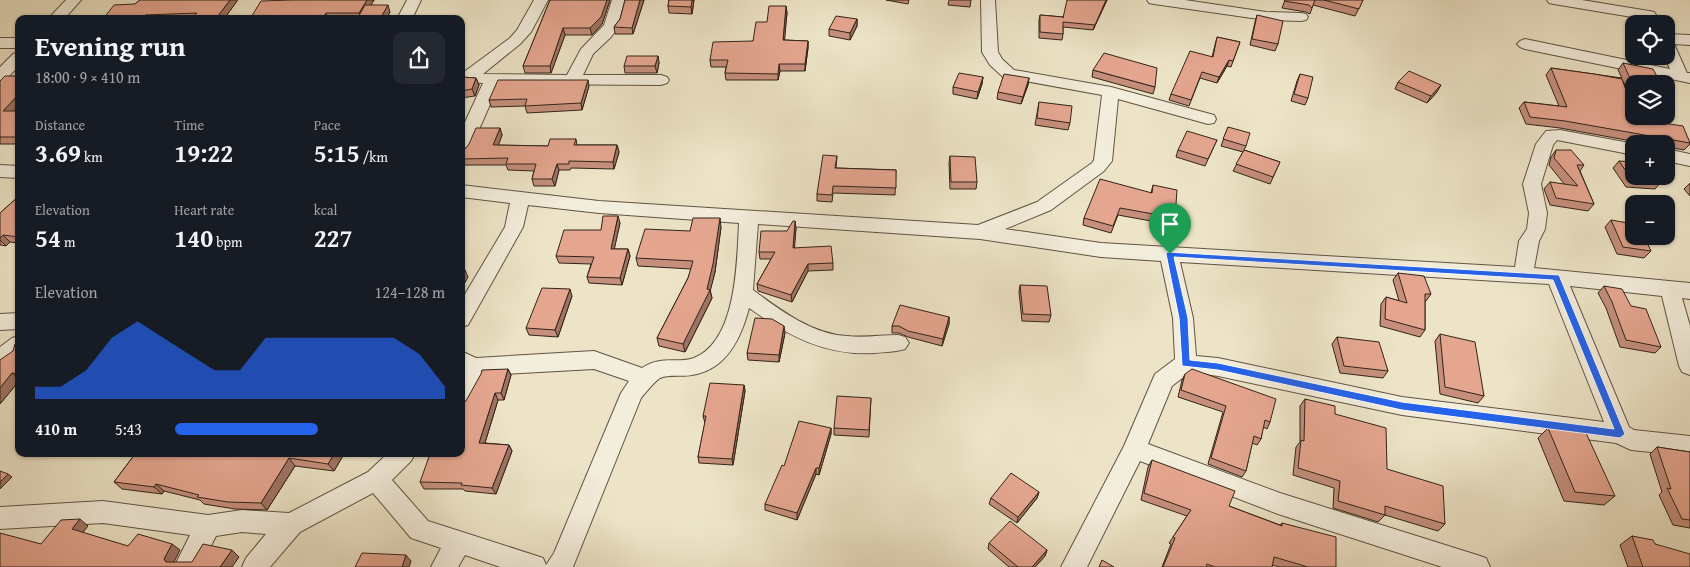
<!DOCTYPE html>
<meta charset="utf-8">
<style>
:root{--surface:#171b24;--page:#242831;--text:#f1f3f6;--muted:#9ea1a6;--accent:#2563eb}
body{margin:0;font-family:"Gentium Book Plus",serif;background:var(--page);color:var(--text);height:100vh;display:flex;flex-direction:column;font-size:19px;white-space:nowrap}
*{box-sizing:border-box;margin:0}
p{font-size:16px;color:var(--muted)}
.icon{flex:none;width:28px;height:28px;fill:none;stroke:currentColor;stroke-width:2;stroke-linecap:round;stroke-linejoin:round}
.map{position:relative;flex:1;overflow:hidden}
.details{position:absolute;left:15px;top:15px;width:450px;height:442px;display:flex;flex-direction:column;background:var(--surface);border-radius:10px;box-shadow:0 1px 4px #0004}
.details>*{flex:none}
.tools{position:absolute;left:1625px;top:15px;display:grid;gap:10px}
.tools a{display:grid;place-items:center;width:50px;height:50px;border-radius:10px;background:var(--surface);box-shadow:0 1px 4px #0004;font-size:25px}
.pin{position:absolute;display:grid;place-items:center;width:42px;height:42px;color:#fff;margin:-51px -21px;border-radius:50% 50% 50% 0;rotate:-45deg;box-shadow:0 0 5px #0007}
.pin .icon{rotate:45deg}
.round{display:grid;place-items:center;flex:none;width:52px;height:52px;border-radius:10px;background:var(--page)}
.summary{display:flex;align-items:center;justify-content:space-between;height:85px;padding:0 20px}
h1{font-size:28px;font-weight:700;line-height:38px}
.figures{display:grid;grid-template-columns:repeat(3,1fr);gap:8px;height:85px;padding:5px 20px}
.figures div{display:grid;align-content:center}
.figures b{font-size:25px;font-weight:700}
.figures small{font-size:14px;font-weight:400}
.figures p{font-size:14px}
.chart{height:140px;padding:10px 20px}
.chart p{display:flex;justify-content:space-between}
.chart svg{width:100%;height:90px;margin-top:5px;fill:var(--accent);opacity:.7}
ul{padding:0 20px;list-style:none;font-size:16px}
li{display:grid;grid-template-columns:80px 60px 1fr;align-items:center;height:38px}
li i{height:12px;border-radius:6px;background:var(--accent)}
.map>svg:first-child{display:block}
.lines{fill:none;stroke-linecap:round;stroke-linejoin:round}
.street-casing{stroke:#615344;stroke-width:2}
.street{fill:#f3eddb;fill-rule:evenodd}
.wall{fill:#c58f7c;stroke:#322318}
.shaded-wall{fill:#a07465;stroke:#322318}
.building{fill:#e5a690;stroke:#322318}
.route{fill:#2563eb;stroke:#fff;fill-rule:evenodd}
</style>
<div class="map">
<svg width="1690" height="567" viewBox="0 0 1690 567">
<rect width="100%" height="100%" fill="#ede4c7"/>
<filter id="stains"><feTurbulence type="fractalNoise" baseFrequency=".004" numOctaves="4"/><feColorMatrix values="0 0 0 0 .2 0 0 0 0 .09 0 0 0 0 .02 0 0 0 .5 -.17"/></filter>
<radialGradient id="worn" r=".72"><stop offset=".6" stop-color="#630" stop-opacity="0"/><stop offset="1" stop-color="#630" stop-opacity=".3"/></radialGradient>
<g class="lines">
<defs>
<path id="street" d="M66 0H81L64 19H48Z
M407 0H421L412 19H397Z
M534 0H548L531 32 520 44 483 74 567 75 581 49 604 25 612 0H626L620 25 611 37 593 54 583 75H661L667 77 669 80 667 83 661 85 499 84 470 150 467 154 461 156V131L483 83 461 82V72H464L510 38 517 30Z
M981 0H995L998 52 1002 59 1014 70 1111 87 1214 115 1216 119 1214 123 1208 124 1118 99 1112 161 1104 171 1051 210 1005 229 1101 243 1515 267 1519 241 1527 229 1529 213 1523 184 1536 144 1546 131 1560 130 1635 144H1634V155L1557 140 1553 145 1541 184 1547 213 1545 229 1539 241 1534 268 1690 283V299L1682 298 1690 326V375L1682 372 1679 366 1662 296 1570 286 1629 427 1634 430 1690 436V456L1631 450 1616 443 1402 415 1218 376 1190 372 1172 386 1148 444 1280 493 1477 555 1486 558 1490 567H1442L1278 514 1140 461 1087 567H1061L1124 446 1155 374 1175 359 1173 318 1161 261 1101 257 980 239 758 224 753 290C780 310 812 334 847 336 864 338 881 335 898 335L905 337 909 343 905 349C896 352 885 352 875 353 825 356 789 336 749 308 741 339 726 370 692 375 682 377 669 374 660 378 653 383 647 391 641 398L573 567H500L465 555 458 567H431L441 548 411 538 373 493 300 532 270 567H242L246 558 266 534 242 532 216 536 200 567H174L190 535 103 523 0 529V507L103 501 208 515 242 510 289 513 368 472 387 454H415L411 461 392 480 428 521 534 555 543 558 546 565 554 553 621 393 629 381 594 369 483 375V380L469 405 461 408V351L476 358 594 351 642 368C662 355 677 364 694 358 737 341 737 261 739 223L599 213 528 205 523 227 468 325 461 327V301L505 227 510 203 461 197V185L599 201 978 225 1037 202 1092 163 1094 160 1102 95 1003 77 990 65 982 52ZM1180 262 1549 284 1604 422 1402 397 1218 358 1196 356 1193 318Z
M1147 0H1185L1266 12 1301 13 1306 14 1308 17 1306 20 1301 21 1266 20 1154 4 1149 3Z
M1547 0H1582L1649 11 1654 12 1662 24H1647L1644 19 1554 4 1549 3Z
M1666 34 1690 35V45L1674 44 1687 73H1690V83L1525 49 1520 47 1517 44 1520 41 1525 39 1670 69 1664 56H1666Z
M0 38H19V48H0Z
M19 52V66L6 79 0 81V67L13 54Z
M1666 149 1690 154V166L1666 161Z
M0 165 19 166V178L0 177Z
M19 313V329L0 330V314Z
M19 336V356L8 365 0 368V347L12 338Z"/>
</defs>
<use href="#street" class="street-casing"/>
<use href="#street" class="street"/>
</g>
<path class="wall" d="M140 0H237V1L224 19H103L135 4Z
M292 0H374L371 5 390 12 386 19H250Z
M550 0H610L602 24 592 35H565L551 73H525L523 66Z
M625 0H644L633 34H615L614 27 620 19Z
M669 0H694L692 14 669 13 668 6Z
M886 0H909L908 4Z
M949 0H971L970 7 948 5Z
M1107 0 1093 30 1063 27V34L1062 40 1039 38V20L1040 15 1063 17Z
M1285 0H1363L1355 16 1313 5 1310 14 1306 12 1282 8Z
M786 6 787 13 784 40 808 41V48L805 71H780L778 80H726L725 73 726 67H711L710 60 753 41 767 22Z
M1257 15 1278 44 1275 51 1250 45 1255 22Z
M857 19V26L850 40 829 36V29Z
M1217 37 1240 42 1231 67 1227 66 1217 83 1200 78 1189 106 1169 100 1171 94 1212 57Z
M658 56 659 63 657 73H625L624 66Z
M1623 63 1660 82 1658 84H1634V86L1625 85 1623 81 1636 119 1690 142V144L1684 150 1666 147V144H1648L1560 128 1526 124 1519 108 1524 102 1559 106 1546 75 1551 68 1622 78 1618 70Z
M1093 70 1155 87 1153 94 1092 77Z
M1300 74 1308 98 1305 105 1291 101 1297 81Z
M19 76V106L14 111H19V144H0V81Z
M461 77 476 78 479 85 475 96 461 98Z
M983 77 982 84 977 99 953 94V87Z
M1029 78 1028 85 1021 104 997 99 998 92Z
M1398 82 1437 92 1427 103 1395 89Z
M589 86 582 110 527 113 525 106 491 107 489 100Z
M1039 102 1070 123 1068 130 1035 125Z
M1228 127 1246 146 1244 150 1280 162 1270 184 1233 171 1243 152 1221 146Z
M500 128 502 135 498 145 548 146 576 139 577 145H617L619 152 614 169 571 168 570 170H559L555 186H534L532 179 534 171 508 170 506 165H461V150L466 148Z
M1217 140 1205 166 1176 157 1178 150Z
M1556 150 1584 165 1580 171 1594 204 1588 211 1550 205 1544 189 1550 182 1565 185 1549 165 1551 157Z
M837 156 836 168 896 170 895 195 833 193 832 202 817 201V194Z
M950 156 977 182 976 189H950L949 163Z
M1619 161 1661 182 1655 189 1626 187 1613 168Z
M1690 183V196L1684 189Z
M1153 185 1175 218 1173 225 1118 215 1111 233 1083 225 1084 218 1151 193Z
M19 196V243L10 242 6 246 0 245V213Z
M1611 220 1651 251 1644 258 1617 254 1605 227Z
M620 223 614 249H628L630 256 622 285 589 283 587 277 591 264 559 263 556 256 601 230Z
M721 227 715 272 710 290 712 298 685 352 659 346 657 338 688 278 691 269 638 266 636 258 690 231Z
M796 228 794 248 833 263V270L808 271 792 302 758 291 757 284 771 259H760L759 252 787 231Z
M1398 273 1431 294 1426 301H1425V330L1420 337 1380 326 1381 304 1386 297 1399 301 1393 280Z
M1020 285 1051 315 1049 322 1022 321 1019 292Z
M1604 286 1631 306 1661 347 1655 353 1620 347 1606 308 1598 293Z
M572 296 558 337 529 335 526 328Z
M949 317V324L942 346 908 337 899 333H892V326Z
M785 333 779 362 748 360 747 353Z
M1440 334 1484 396 1478 403 1440 394 1435 341Z
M1337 337 1388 371 1383 378 1340 373 1332 344Z
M19 345V381L0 404 13 351Z
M508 369 511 375 504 400H498L485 443 509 445 512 451 496 494 465 491 463 489H424L420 482 461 454 465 402Z
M1185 374 1270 422 1267 429 1263 427 1261 439 1257 445 1252 443 1246 471 1242 477 1208 464 1223 412 1178 397 1182 380Z
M744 385 745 391 733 465 699 463 698 457 705 423 703 416Z
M871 398 869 437 834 435V428Z
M1305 399 1335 414 1387 469 1445 524 1438 531 1385 515 1378 522 1333 508 1334 488 1293 475 1296 447 1300 442V406Z
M831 428V434L819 475 816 474 797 520 765 510V504Z
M1548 428 1615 496 1604 505 1564 501 1538 438Z
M1657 447 1690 452V528L1673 525 1659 495 1662 492 1650 454Z
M135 454H344L334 471 295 466 267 510 235 509 204 504 200 500 164 491 162 494 122 489 114 482Z
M1152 460 1229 506 1280 525 1282 523 1336 567H1280L1272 565V567H1162L1171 544 1169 543 1187 516 1141 500 1148 467Z
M1039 492 1037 498 1017 523 989 504 991 498Z
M1632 536 1655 544 1690 567H1628L1620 545Z
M989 543 1047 550 1045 556 1035 567H1009L988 549Z"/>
<path class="shaded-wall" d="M230 0H237V1L224 19H220L218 16Z
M367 0H374L362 19 359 13Z
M607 0H610L602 24 592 35 590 28Z
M640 0H644L633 34 632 28Z
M692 0H694L692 14 691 7Z
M1106 0H1107L1093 30 1095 25Z
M388 5 390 12 386 19H380Z
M786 6 787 13 784 47 783 40Z
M326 13 328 19H322Z
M145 15 147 19H141Z
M857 19V26L850 40V33Z
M563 28 565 35 551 73 550 66Z
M808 41V48L805 71V64Z
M658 56 659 63 657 73 655 66Z
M1229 60 1227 66 1217 83 1219 77Z
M779 64 780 71 778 80V74Z
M983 77 982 84 977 99 978 92Z
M476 78 479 85 475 96 472 89Z
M1029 78 1028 85 1021 104 1023 97Z
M588 80 589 86 582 110 581 103Z
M1441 85 1437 92 1427 103 1431 96Z
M19 94V106L8 117 3 111Z
M500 128 502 135 496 152 493 145Z
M617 145 619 152 614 169 613 162Z
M557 164 559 170 555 186 552 179Z
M618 216 620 223 613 255 611 249Z
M720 218 721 227 715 272 710 292V290L712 298 685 352 683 344 707 289Z
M795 221 796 228 794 255 793 248Z
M3 235 10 242 6 246 0 240V238Z
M628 249 630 256 622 285 620 278Z
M808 264V271L792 302 791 295Z
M465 270 468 277 461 290V277Z
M570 289 572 296 558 337 555 330Z
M949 317V324L942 346 943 339Z
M784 326 785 333 779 362V355Z
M508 369 511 375 504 400 501 393Z
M12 373 19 379V381L0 404V388Z
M744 385 745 391 733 465 732 459Z
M495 393 498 400 483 449 479 443Z
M831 428V434L819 475V468Z
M509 445 512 451 496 494 492 488Z
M334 454H344L334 471 328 464Z
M289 458 295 466 267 510 261 503Z
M816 468V474L797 520V513Z
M8 474 12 477 0 489V482Z
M156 484 164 491 162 494 154 487Z
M1039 492 1037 498 1017 523 1018 517Z
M80 519 88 526 81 535 72 529Z
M172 544 180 550 172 566 166 562 164 559Z
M232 550 239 557 232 567H220Z
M1047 550 1045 556 1035 567H1032Z
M406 555 411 561 409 567H402Z"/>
<path class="building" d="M140 0H230L218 16H194L197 13 145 15 141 19H103L114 5 135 4Z
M292 0H367L359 13H326L322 19H250L261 1Z
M550 0H607L601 17 590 28H563L550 66H523Z
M625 0H640L632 28 614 27 620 19Z
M669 0H692L691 7 668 6Z
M1067 0H1106L1095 25 1063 22V34L1040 32V15L1063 17V18Z
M1285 0H1315L1312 8 1309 5 1284 1Z
M1324 0H1363L1359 9Z
M365 5H388L380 19H357Z
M769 6H786L783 40 808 41 805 64H779L778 74 725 73 728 60H710L713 42 753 41 756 22H767Z
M1257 15 1283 21 1278 44 1252 39Z
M836 16 857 19 850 33 829 29Z
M1217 37 1240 42 1233 61 1229 60 1219 77 1202 72 1191 100 1171 94 1190 51 1213 57Z
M1104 53 1157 68 1155 87 1093 70Z
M627 56H658L655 66H624Z
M1623 63 1653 69 1660 82 1630 78Z
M1551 68 1594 74 1622 79 1634 113V116H1635L1636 119 1683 126 1690 143 1565 121 1530 117 1524 102 1567 107Z
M1409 71 1441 85 1431 96 1398 82Z
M959 73 983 77 978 92 953 87Z
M1004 74 1029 78 1023 97 998 92Z
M1300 74 1313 77 1308 98 1294 94Z
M5 76H19V94L3 111H19V137H0V81Z
M461 77 476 78 472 89 461 91Z
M498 80H588L581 103 525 106 527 99 489 100Z
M1039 102 1072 106 1070 123 1037 118Z
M1228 127 1250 133 1246 146 1223 139Z
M476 128H500L493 145 548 146 550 139H576L574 145H617L613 162 569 161V164H557L552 179H532L536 164H506L508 158 461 159V150L466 148 469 144Z
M1187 131 1217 140 1208 159 1178 150Z
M1244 150 1280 162 1273 177 1236 164Z
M1556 150H1571L1584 165H1577L1594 204 1556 198 1550 182 1578 186 1554 158Z
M823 155 837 156 835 168 896 170V188L833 186 832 195 817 194Z
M950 156 975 157 977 182H951Z
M1619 161 1634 162V176H1657L1661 182 1632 180Z
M1100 179 1152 193 1153 185 1177 190 1175 218 1120 208 1113 226 1084 218Z
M19 196V237L3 235 0 238V213Z
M603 216H618L611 249H628L620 278 587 277 594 257 556 256 564 230H601Z
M693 218H720L713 264 707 289 710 290 683 344 657 338 688 278 693 261 636 258 645 229 690 231Z
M1611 220 1634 224V236H1644L1651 251 1623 247Z
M793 221H795L793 248 831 246 833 263 808 264 791 295 757 284 775 252H759L761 231H787Z
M461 269 465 270 461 277Z
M1398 273 1424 276 1431 294H1425V330L1385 319 1386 297 1407 303Z
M1020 285 1047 286 1051 315 1023 314Z
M1604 286 1622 289 1631 306 1646 309 1661 347 1626 340 1612 302Z
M542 288 570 289 555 330 526 328Z
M900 305 949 317 943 339 908 331 899 326H892Z
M755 318 772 319 784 326 779 355 747 353Z
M1440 334 1475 342 1484 396 1445 387Z
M1337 337 1379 342 1388 371 1344 366Z
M15 344 19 345V374L12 373 0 388V360L13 351Z
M508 369 501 393H495L479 443 509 445 492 488 461 485 462 483 420 482 430 454H461V403L465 402 467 399 481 374 482 370Z
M1192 369 1276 399 1270 422 1265 420 1261 439 1254 436 1246 471 1211 458 1226 406 1181 390 1185 374Z
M710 383 744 385 732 459 698 457 706 416H703Z
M837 396 871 398 869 430 834 428Z
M1305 399 1335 406V414L1386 428 1387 469 1443 486 1445 524 1385 506V515L1338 501 1340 481 1298 468 1301 440 1304 441Z
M799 421 831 428 819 468H816L797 513 765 504 782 465 784 466Z
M1548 428 1586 433 1615 496 1575 492Z
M1657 447 1690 452V520L1682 519 1667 488 1671 489Z
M135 454H334L328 464 289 458 261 503 228 502 197 497 199 495 156 484 154 487 114 482Z
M1152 460 1235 491 1229 506 1282 526V523L1336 537V567H1308L1274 557 1272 567H1215L1207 564 1206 567H1163L1175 538 1173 537 1191 510 1144 493Z
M0 471 8 474 0 482Z
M1011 473 1039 492 1018 517 991 498Z
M80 519 72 529 128 546 138 534 172 544 164 559 166 562H192L203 544 232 550 220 567H0V533L41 544 61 520Z
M1010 521 1047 550 1032 567H1018L989 543Z
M1632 536 1653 540 1655 544 1690 554V567H1643Z
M362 553 406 555 402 567H355Z
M1102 560 1114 567H1099Z"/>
<path class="route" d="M1167 252 1559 275 1625 434 1620 438 1402 410 1218 370 1182 366 1179 318 1166 254ZM1174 257 1553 280 1614 429 1402 402 1218 363 1190 360 1188 318Z"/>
<rect width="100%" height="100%" filter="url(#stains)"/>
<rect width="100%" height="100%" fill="url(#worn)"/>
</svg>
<div class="tools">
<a><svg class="icon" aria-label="locate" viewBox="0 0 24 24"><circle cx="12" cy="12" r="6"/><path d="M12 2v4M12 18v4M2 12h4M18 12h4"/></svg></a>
<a><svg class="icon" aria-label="layers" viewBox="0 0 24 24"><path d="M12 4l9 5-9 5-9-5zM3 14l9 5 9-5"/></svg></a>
<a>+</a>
<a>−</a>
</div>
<div class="pin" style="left:1170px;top:254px;background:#1e9e55"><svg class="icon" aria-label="arrive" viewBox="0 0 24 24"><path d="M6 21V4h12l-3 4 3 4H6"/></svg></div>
<section class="details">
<div class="summary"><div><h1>Evening run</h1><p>18:00 · 9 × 410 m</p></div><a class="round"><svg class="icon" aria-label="share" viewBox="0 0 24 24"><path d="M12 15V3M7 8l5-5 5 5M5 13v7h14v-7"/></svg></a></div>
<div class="figures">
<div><p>Distance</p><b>3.69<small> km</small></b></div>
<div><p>Time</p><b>19:22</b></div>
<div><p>Pace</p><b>5:15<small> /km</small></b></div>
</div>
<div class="figures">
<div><p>Elevation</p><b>54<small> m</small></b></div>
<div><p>Heart rate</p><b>140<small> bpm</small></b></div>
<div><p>kcal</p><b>227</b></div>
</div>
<div class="chart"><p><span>Elevation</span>124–128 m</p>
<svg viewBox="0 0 160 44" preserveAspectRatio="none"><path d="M0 44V38L10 38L20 30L30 14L40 6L50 14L60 22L70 30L80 30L90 14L100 14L110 14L120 14L130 14L140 14L150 22L160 38V44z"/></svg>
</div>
<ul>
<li><b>410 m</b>5:43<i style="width:53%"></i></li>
</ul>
</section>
</div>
